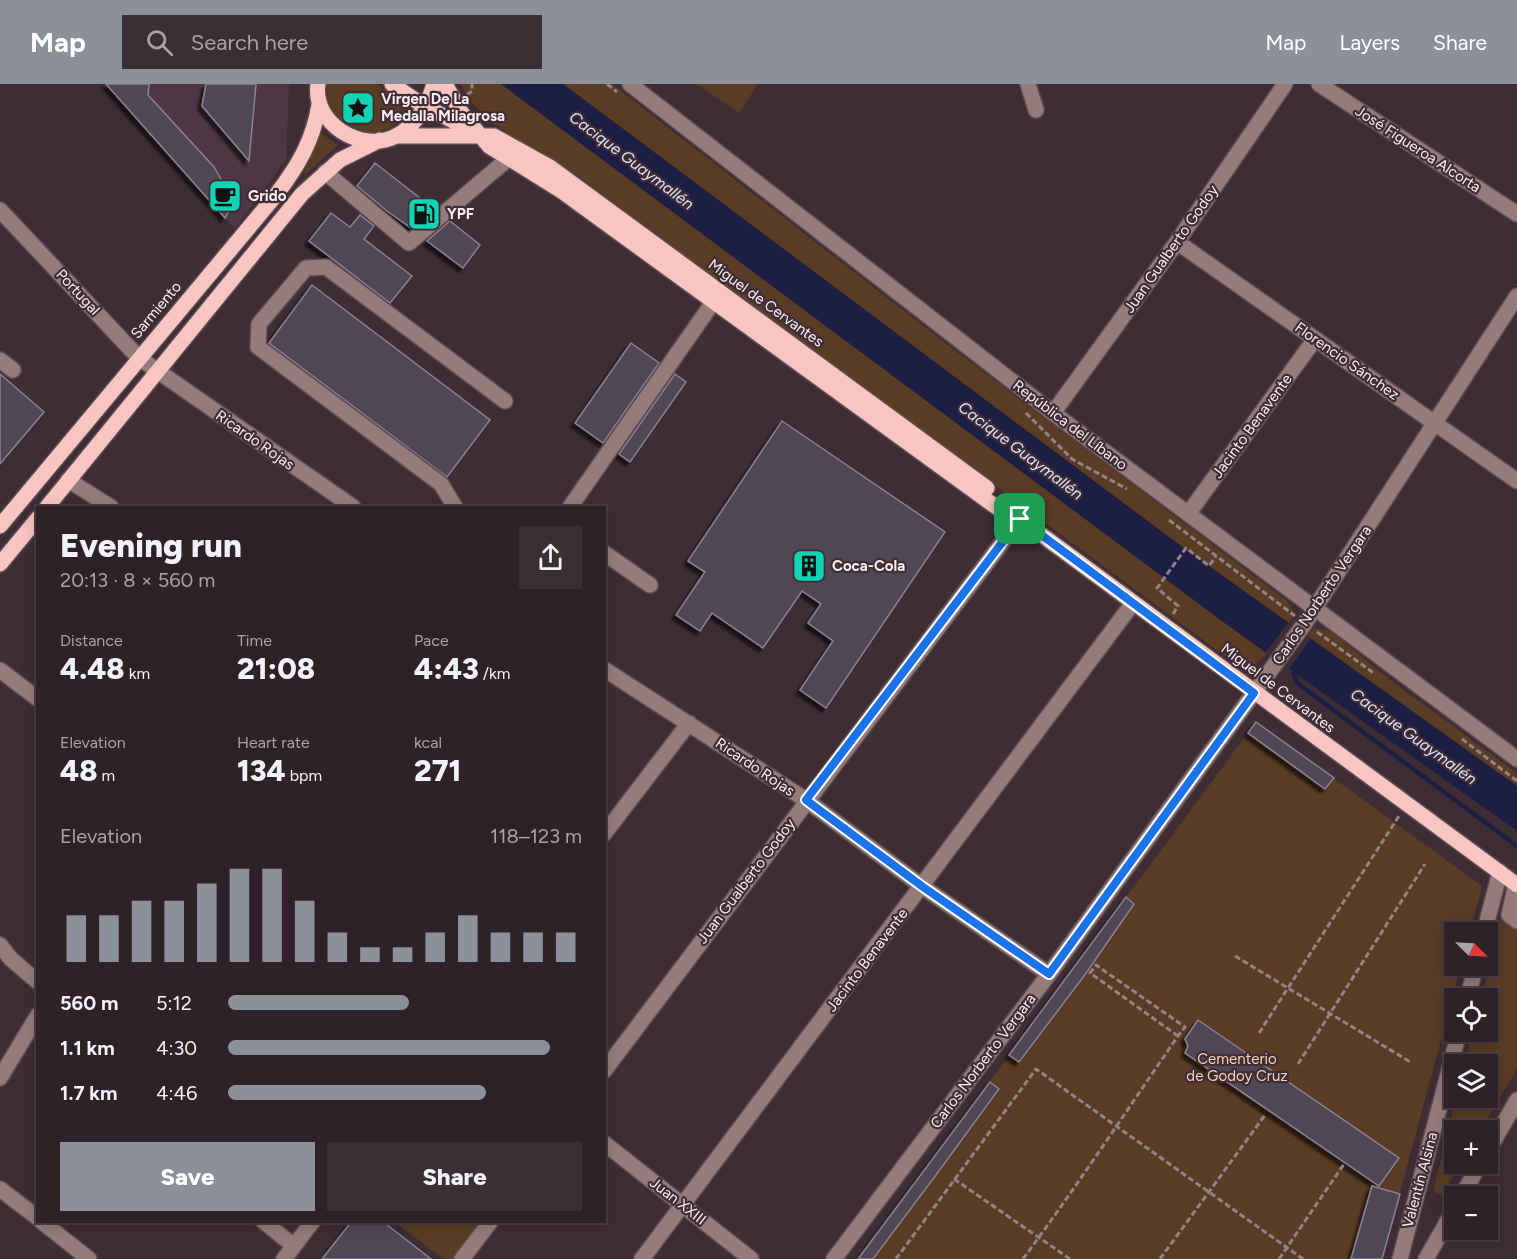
<!DOCTYPE html>
<meta charset="utf-8">
<style>
:root{--surface:#2e2228;--page:#3a2f34;--text:#f1f3f6;--muted:#a7a4a8;--line:#493f45;--accent:#8c9099}
body{margin:0;font-family:Figtree,sans-serif;background:var(--page);color:var(--text);height:100vh;display:flex;flex-direction:column;font-size:22px;white-space:nowrap}
*{box-sizing:border-box;margin:0}
p{font-size:20px;color:var(--muted)}
.icon{flex:none;width:33px;height:33px;fill:none;stroke:currentColor;stroke-width:2;stroke-linecap:round;stroke-linejoin:round}
.map{position:relative;flex:1;overflow:hidden}
.panel{position:absolute;left:36px;top:422px;width:570px;height:717px;display:flex;flex-direction:column;background:var(--surface);border-radius:0px;box-shadow:0 3px 15px #0003,0 0 0 2px var(--line)}
.panel>*{flex:none}
.needle{width:39px;rotate:114deg}
.controls{position:absolute;left:1444px;top:838px;display:grid;gap:12px}
.controls a{display:grid;place-items:center;width:54px;height:54px;border-radius:0px;background:var(--surface);box-shadow:0 3px 15px #0003,0 0 0 2px var(--line);font-size:30px}
.pin{position:absolute;display:grid;place-items:center;width:51px;height:51px;color:#fff;margin:-26px;border-radius:12px;box-shadow:0 3px 9px #0006}
.round{display:grid;place-items:center;flex:none;width:63px;height:63px;border-radius:0px;background:var(--page)}
.summary{display:flex;align-items:center;justify-content:space-between;height:102px;padding:0 24px}
h1{font-size:33px;font-weight:800;line-height:45px}
.metrics{display:grid;grid-template-columns:repeat(3,1fr);gap:9px;height:102px;padding:6px 24px}
.metrics div{display:grid;align-content:center}
.metrics b{font-size:30px;font-weight:800}
.metrics small{font-size:16px;font-weight:400}
.metrics p{font-size:16px}
.chart{height:168px;padding:12px 24px}
.chart p{display:flex;justify-content:space-between}
.chart svg{width:100%;height:108px;margin-top:6px;stroke:var(--accent);stroke-width:6}
.button{display:flex;gap:12px;margin-top:auto;padding:12px 24px}
.button a{flex:1;height:69px;border-radius:0px;background:var(--accent);color:#fff;font-size:24px;font-weight:800;line-height:69px;text-align:center}
.button a+a{background:var(--page);color:var(--text)}
ul{padding:0 24px;list-style:none;font-size:20px}
li{display:grid;grid-template-columns:96px 72px 1fr;align-items:center;height:45px}
li i{height:15px;border-radius:8px;background:var(--accent)}
header{display:flex;align-items:center;gap:36px;box-sizing:border-box;height:84px;padding:0 30px;background:var(--accent);color:#fff}
header strong{font-size:28px}
nav{display:flex;gap:33px;margin-inline-start:auto;font-size:21px}
.search{width:420px;height:54px;background:var(--page);display:flex;align-items:center;gap:15px;box-sizing:border-box;padding:0 21px;border-radius:0px;color:var(--muted);font-size:22px}
.map>svg:first-child{display:block}
.built{fill:#4e3742}
.green{fill:#5a3c24}
.water{fill:#1d1e44}
.pier{fill:#3e2d35}
.lines{fill:none;stroke-linecap:round;stroke-linejoin:round}
.stream{stroke:#1d1e44;stroke-width:4.5}
.building{fill:#504656;stroke:#8c8192;stroke-width:1.5;filter:url(#shadow)}
.minor-casing{stroke:#5c4c53;stroke-width:18}
.major-casing{stroke:#5c4c53;stroke-width:18}
.path{stroke:#92838a;stroke-width:3;stroke-dasharray:6 3;stroke-linecap:butt}
.minor{stroke:#957c7a;stroke-width:15}
.major{stroke:#f9c5c1;stroke-width:15}
.route-casing{stroke:#fff;stroke-width:12}
.route{stroke:#1a73e8;stroke-width:8}
.labels{text-anchor:middle;stroke-width:4.5;stroke-linejoin:round;paint-order:stroke}
.poi-label{font-size:15px;font-weight:bold;fill:#faeef3;stroke:#3e2d35;text-anchor:start}
.street-label{font-size:15px;fill:#faeef3;stroke:#3e2d35}
.park-label{font-size:15px;fill:#fbd3b6;stroke:#3e2d35}
.water-label{font-size:16px;font-style:italic;fill:#dee2ff;stroke:#3e2d35}
</style>
<header>
<strong>Map</strong>
<div class="search"><svg class="icon" aria-label="search" viewBox="0 0 24 24"><circle cx="10" cy="10" r="6"/><path d="M15 15l6 6"/></svg>Search here</div>
<nav><a>Map</a><a>Layers</a><a>Share</a></nav>
</header>
<div class="map">
<svg width="1517" height="1175" viewBox="0 0 1517 1175">
<defs>
<filter id="shadow"><feDropShadow dx="-4" dy="4" stdDeviation="1.5" flood-color="#0009"/></filter>
</defs>
<rect width="100%" height="100%" fill="#3e2d35"/>
<path class="built" d="M106 0H289L286 76 235 145Z"/>
<path class="green" d="M327 0H376L413 25C382 64 326 55 327 0Z
M460 0H501L1267 570 1256 580 1234 579 578 92C535 61 486 48 460 0Z
M563 0H612L957 268 1286 516 1295 530 1288 539 1181 462Z
M696 0H758L739 29Z
M321 49 338 61 303 92Z
M1314 544 1332 548 1390 596 1517 689V702L1307 552Z
M1256 638 1482 802 1470 849H1455V882H1461L1382 1175H858Z
M1501 836 1517 845V985L1480 1047H1455V1080H1461L1442 1110 1434 1108 1435 1100 1456 1014H1488V981H1464L1473 948H1488V915H1481Z
M393 1137H481L454 1175H444Z"/>
<path class="water" d="M501 0H563L1181 462 1517 702V747L1226 540Z"/>
<path class="pier" d="M1288 539 1311 554 1289 585 1265 569Z"/>
<g class="lines">
<path class="stream" d="M1295 582 1294 591 1297 599 1517 762"/>
</g>
<path class="building" d="M106 0H149L148 11 214 83 234 118 225 134Z
M206 0H256L249 77 202 22Z
M375 79 434 125 411 144 387 127 357 102Z
M331 129 350 143 360 131 374 142 364 155 412 192 390 219 309 157Z
M450 137 480 161 463 184 427 157Z
M312 201 490 336 447 393 269 259Z
M631 259 659 279 603 359 575 339Z
M0 290 44 328 0 380Z
M675 290 686 298 630 378 619 370Z
M782 337 945 448 826 624 800 606 833 557 808 539 821 520 802 507 763 564 712 529 700 547 676 531 705 488 688 477Z
M1256 638 1334 694 1325 705 1248 649Z
M1126 813 1134 820 1084 892 1019 978 1009 971Z
M1198 936 1399 1074 1379 1102 1185 969 1188 962 1185 955Z
M990 998 999 1005 936 1091 873 1175H858Z
M1372 1102 1400 1110 1382 1175H1351Z
M352 1137H382L431 1175H322Z"/>
<g class="lines">
<defs>
<path id="minor" d="M630 0 1053 329 1517 675
M1028 0 1036 26
M1319 0 1517 130
M325 88 409 159 509 74
M0 126 139 274 353 423
M1177 158 1517 397
M0 276 13 286
M1053 329 1177 158 1285 0
M68 396 111 423
M455 423 441 400 258 263 259 240 306 184 326 183 505 317
M570 423 714 217
M1188 430 1315 255
M604 469 650 501
M604 585 806 716 923 803 1049 890
M0 586 38 615
M604 750 689 639
M1516 800 1509 831 1517 837
M1484 849 1500 788
M0 861 11 875 38 898
M1467 915 1476 882
M604 987 1020 435
M0 994 38 931
M604 1059 751 1175
M1488 1067 1517 1016
M0 1105 38 1134
M1461 1113 1480 1080
M41 1137 89 1175
M263 1137 294 1162
M284 1175 313 1137
M462 1175 491 1137
M642 1175 1133 519
M834 1175 1049 890 1305 539 1517 212
M1400 1175 1459 948
M1426 1175 1455 1124"/>
<path id="major" d="M318 0C312 39 361 70 396 52 416 41 428 21 434 0
M392 0 418 18 475 49
M445 0 461 28 489 62 560 106 1003 428 1020 435 1517 801
M396 52H494L550 83 987 404
M47 423 302 110 340 76 380 56
M0 442 276 111C298 82 313 57 319 21
M0 480 38 434"/>
</defs>
<use href="#minor" class="minor-casing"/>
<use href="#major" class="major-casing"/>
<path class="path" d="M607 0 617 8
M467 11 472 7V0
M1026 329 1072 375 1127 405
M1169 436 1295 532
M1173 530 1178 522 1157 504 1186 464 1209 482 1216 472
M1317 548 1375 590
M1462 655 1517 697
M1235 872 1412 979
M1259 949 1399 732
M1298 980 1425 780
M954 1095 1070 1175
M896 1175 1036 985 1303 1175
M1023 1175C1077 1102 1127 1026 1178 952L1185 943 1096 881 1090 889 1178 952
M1160 1175 1265 1031
M1279 1175 1344 1080"/>
<use href="#minor" class="minor"/>
<use href="#major" class="major"/>
</g>
<g class="lines">
<defs>
<path id="route" d="M1020 435 1254 609 1049 890 923 803 806 716Z"/>
</defs>
<use href="#route" class="route-casing"/>
<use href="#route" class="route"/>
</g>
<defs>
<symbol id="sight-square" viewBox="-11 -11 22 22"><rect x="-9" y="-9" width="18" height="18" rx="4" fill="#10d5b4" stroke="#3e2d35"/><path d="M0-6L1.8-2.2L6-1.7L2.9 1.2L3.7 5.4L0 3.3L-3.7 5.4L-2.9 1.2L-6-1.7L-1.8-2.2Z" fill="#111"/></symbol>
<symbol id="cafe-square" viewBox="-11 -11 22 22"><rect x="-9" y="-9" width="18" height="18" rx="4" fill="#10d5b4" stroke="#3e2d35"/><path d="M-5.5-4.5H6V0H3Q3 3.5 0 3.5H-2.5Q-5.5 3.5-5.5 0ZM3-3.2v2h1.7v-2ZM-6 4.5H4V6H-6Z" fill="#111"/></symbol>
<symbol id="fuel-square" viewBox="-11 -11 22 22"><rect x="-9" y="-9" width="18" height="18" rx="4" fill="#10d5b4" stroke="#3e2d35"/><path d="M-5.5-6h7V0h2V4h1.3V-2.5L3-4.5l.8-.8L6-3V5H2.5V1h-1V6h-7ZM-4.2-4.7v3.2H.2V-4.7Z" fill="#111"/></symbol>
<symbol id="building-square" viewBox="-11 -11 22 22"><rect x="-9" y="-9" width="18" height="18" rx="4" fill="#10d5b4" stroke="#3e2d35"/><path d="M-4-6H4V6H1V3H-1V6H-4ZM-2.5-4.3h1.7v1.8h-1.7ZM.8-4.3h1.7v1.8H.8ZM-2.5-1h1.7V.8h-1.7ZM.8-1h1.7V.8H.8Z" fill="#111"/></symbol>
</defs>
<g fill-rule="evenodd">
<use href="#sight-square" x="339" y="5" width="38" height="38"/>
<use href="#cafe-square" x="206" y="93" width="38" height="38"/>
<use href="#fuel-square" x="405" y="111" width="38" height="38"/>
<use href="#building-square" x="790" y="463" width="38" height="38"/>
</g>
<g class="labels">
<g class="poi-label">
<text x="381" y="20">Virgen De La<tspan x="381" dy="17">Medalla Milagrosa</tspan></text>
<text x="248" y="117">Grido</text>
<text x="447" y="135">YPF</text>
<text x="832" y="487">Coca-Cola</text>
</g>
<g class="street-label">
<text transform="translate(1418 65) rotate(33)" y="5">José Figueroa Alcorta</text>
<text transform="translate(1171 165) rotate(-55)" y="5">Juan Gualberto Godoy</text>
<text transform="translate(78 208) rotate(47)" y="5">Portugal</text>
<text transform="translate(766 219) rotate(36)" y="5">Miguel de Cervantes</text>
<text transform="translate(156 226) rotate(-50)" y="5">Sarmiento</text>
<text transform="translate(1347 277) rotate(35)" y="5">Florencio Sánchez</text>
<text transform="translate(1070 341) rotate(37)" y="5">República del Líbano</text>
<text transform="translate(1252 342) rotate(-54)" y="5">Jacinto Benavente</text>
<text transform="translate(255 356) rotate(35)" y="5">Ricardo Rojas</text>
<text transform="translate(1322 511) rotate(-56)" y="5">Carlos Norberto Vergara</text>
<text transform="translate(1278 604) rotate(37)" y="5">Miguel de Cervantes</text>
<text transform="translate(755 683) rotate(34)" y="5">Ricardo Rojas</text>
<text transform="translate(746 797) rotate(-53)" y="5">Juan Gualberto Godoy</text>
<text transform="translate(867 876) rotate(-53)" y="5">Jacinto Benavente</text>
<text transform="translate(983 977) rotate(-53)" y="5">Carlos Norberto Vergara</text>
<text transform="translate(1420 1096) rotate(-75)" y="5">Valentín Alsina</text>
<text transform="translate(678 1117) rotate(38)" y="5">Juan XXIII</text>
</g>
<g class="park-label">
<text x="1237" y="980">Cementerio<tspan x="1237" dy="17">de Godoy Cruz</tspan></text>
</g>
<g class="water-label">
<text transform="translate(632 76) rotate(37)" y="6">Cacique Guaymallén</text>
<text transform="translate(1021 366) rotate(37)" y="6">Cacique Guaymallén</text>
<text transform="translate(1414 652) rotate(36)" y="6">Cacique Guaymallén</text>
</g>
</g>
</svg>
<div class="controls">
<a><svg class="needle" viewBox="-14 -14 28 28"><path d="M0-13l5 13h-10z" fill="#e53935"/><path d="M0 13l5-13h-10z" fill="#a7a4a8"/></svg></a>
<a><svg class="icon" aria-label="locate" viewBox="0 0 24 24"><circle cx="12" cy="12" r="6"/><path d="M12 2v4M12 18v4M2 12h4M18 12h4"/></svg></a>
<a><svg class="icon" aria-label="layers" viewBox="0 0 24 24"><path d="M12 4l9 5-9 5-9-5zM3 14l9 5 9-5"/></svg></a>
<a>+</a>
<a>−</a>
</div>
<div class="pin" style="left:1020px;top:435px;background:#1e9e55"><svg class="icon" aria-label="arrive" viewBox="0 0 24 24"><path d="M6 21V4h12l-3 4 3 4H6"/></svg></div>
<section class="panel">
<div class="summary"><div><h1>Evening run</h1><p>20:13 · 8 × 560 m</p></div><a class="round"><svg class="icon" aria-label="share" viewBox="0 0 24 24"><path d="M12 15V3M7 8l5-5 5 5M5 13v7h14v-7"/></svg></a></div>
<div class="metrics">
<div><p>Distance</p><b>4.48<small> km</small></b></div>
<div><p>Time</p><b>21:08</b></div>
<div><p>Pace</p><b>4:43<small> /km</small></b></div>
</div>
<div class="metrics">
<div><p>Elevation</p><b>48<small> m</small></b></div>
<div><p>Heart rate</p><b>134<small> bpm</small></b></div>
<div><p>kcal</p><b>271</b></div>
</div>
<div class="chart"><p><span>Elevation</span>118–123 m</p>
<svg viewBox="0 0 160 44" preserveAspectRatio="none"><path d="M5 44V25M15 44V25M25 44V19M35 44V19M45 44V12M55 44V6M65 44V6M75 44V19M85 44V32M95 44V38M105 44V38M115 44V32M125 44V25M135 44V32M145 44V32M155 44V32"/></svg>
</div>
<ul>
<li><b>560 m</b>5:12<i style="width:51%"></i></li>
<li><b>1.1 km</b>4:30<i style="width:91%"></i></li>
<li><b>1.7 km</b>4:46<i style="width:73%"></i></li>
</ul>
<div class="button"><a>Save</a><a>Share</a></div>
</section>
</div>
